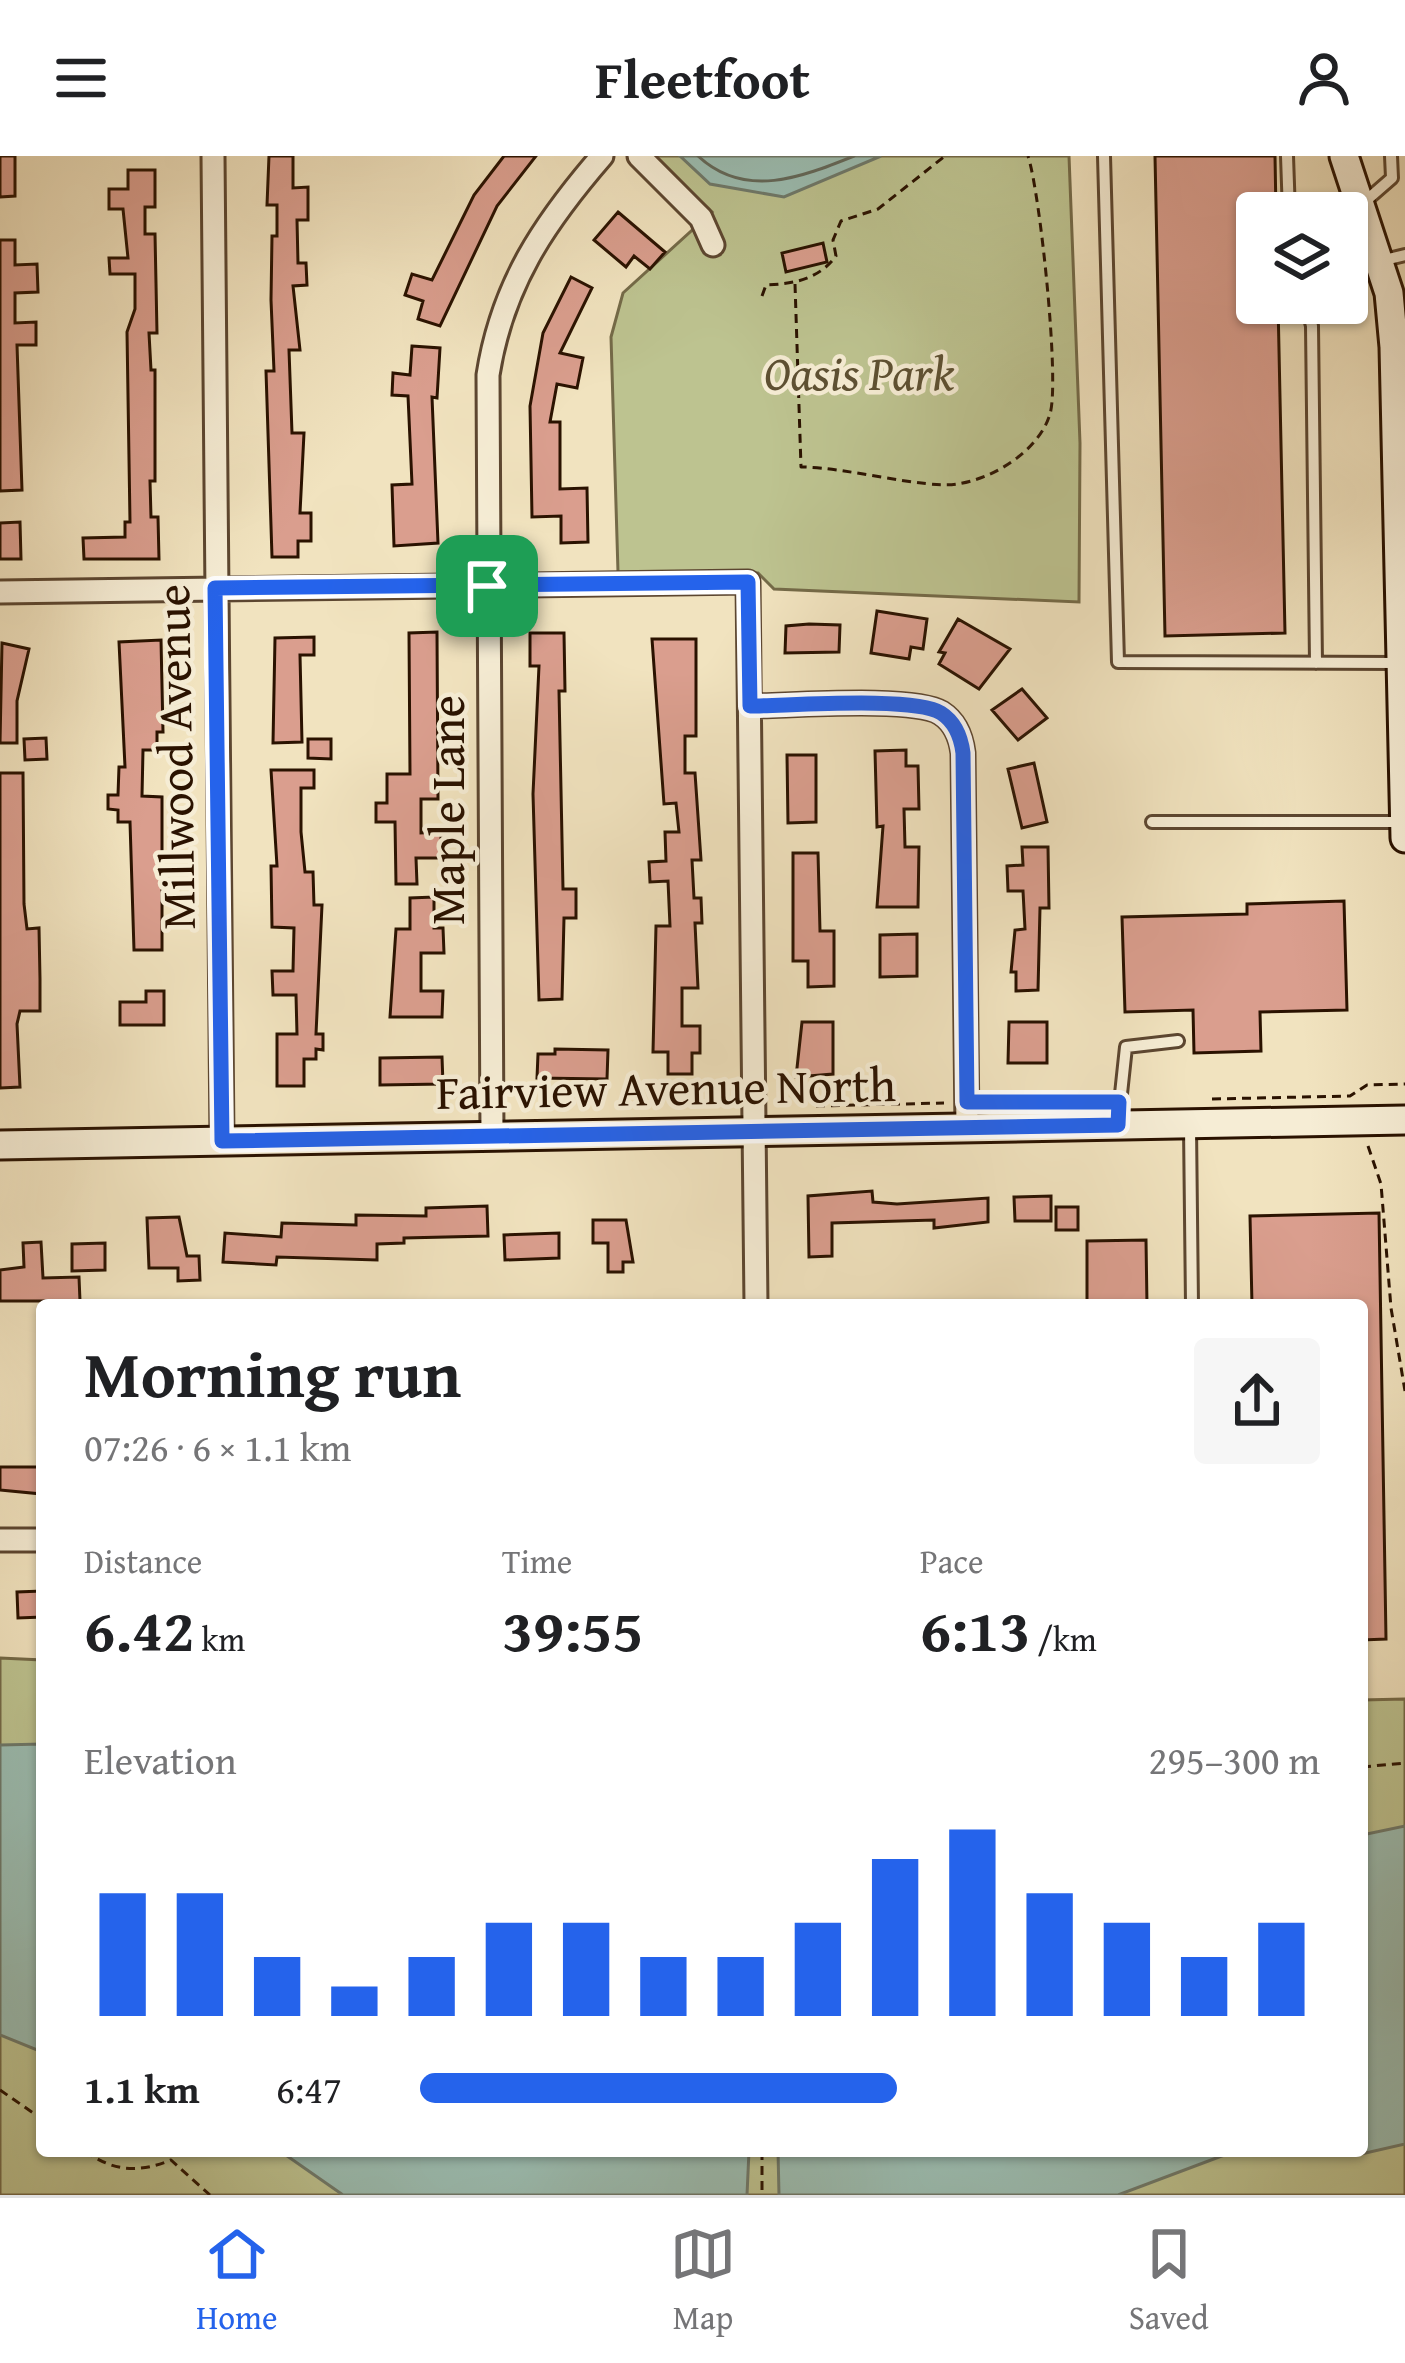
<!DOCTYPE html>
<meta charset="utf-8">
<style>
:root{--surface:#fff;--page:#f6f6f6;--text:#202124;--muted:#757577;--line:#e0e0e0;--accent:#2563eb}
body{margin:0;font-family:"Gentium Book Plus",serif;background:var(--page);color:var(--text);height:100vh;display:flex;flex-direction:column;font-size:45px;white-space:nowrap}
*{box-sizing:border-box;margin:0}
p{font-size:39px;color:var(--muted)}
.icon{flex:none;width:66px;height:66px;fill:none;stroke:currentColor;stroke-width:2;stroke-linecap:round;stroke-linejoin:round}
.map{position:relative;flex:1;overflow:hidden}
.side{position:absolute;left:36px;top:1143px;width:1332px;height:858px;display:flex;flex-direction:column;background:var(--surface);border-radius:12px;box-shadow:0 3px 9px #0004}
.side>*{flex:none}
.fabs{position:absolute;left:1236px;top:36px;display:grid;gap:24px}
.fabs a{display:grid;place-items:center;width:132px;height:132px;border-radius:12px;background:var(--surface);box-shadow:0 3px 9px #0004;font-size:60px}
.pin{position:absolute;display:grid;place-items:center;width:102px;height:102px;color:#fff;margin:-51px;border-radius:24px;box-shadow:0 6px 18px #0006}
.round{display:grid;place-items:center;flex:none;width:126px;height:126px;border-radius:12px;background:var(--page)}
.head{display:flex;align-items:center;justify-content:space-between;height:204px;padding:0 48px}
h1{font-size:66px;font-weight:800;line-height:90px}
.stats{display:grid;grid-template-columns:repeat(3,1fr);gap:18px;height:204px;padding:12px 48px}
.stats div{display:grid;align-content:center}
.stats b{font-size:60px;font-weight:800}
.stats small{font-size:33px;font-weight:400}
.stats p{font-size:33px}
.chart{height:336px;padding:24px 48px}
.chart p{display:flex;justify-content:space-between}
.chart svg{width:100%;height:216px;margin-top:12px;stroke:var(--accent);stroke-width:6}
ul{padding:0 48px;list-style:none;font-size:39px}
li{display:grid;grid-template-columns:192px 144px 1fr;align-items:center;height:90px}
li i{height:30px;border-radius:15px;background:var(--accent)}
header{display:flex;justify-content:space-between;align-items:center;height:156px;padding:0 48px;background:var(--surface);font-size:54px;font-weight:800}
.dock{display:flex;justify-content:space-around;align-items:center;height:168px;border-top:3px solid var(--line);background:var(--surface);font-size:33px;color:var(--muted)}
.dock a{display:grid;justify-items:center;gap:6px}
.dock .selected{color:var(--accent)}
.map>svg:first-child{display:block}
.green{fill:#bdc390;stroke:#746a48;stroke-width:3}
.water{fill:#9bbeb3;stroke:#6e796b;stroke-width:3}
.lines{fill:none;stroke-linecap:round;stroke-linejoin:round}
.shore{stroke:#62685a;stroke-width:3}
.building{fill:#da9e8e;stroke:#2a1200;stroke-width:3}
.lane-casing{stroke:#5c4630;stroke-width:16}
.street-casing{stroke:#5c4630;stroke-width:27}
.secondary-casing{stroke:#2a1200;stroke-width:33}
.path{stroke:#2a1200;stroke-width:3;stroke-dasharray:9 6;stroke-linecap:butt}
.lane{stroke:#f6edd5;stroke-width:10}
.street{stroke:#f6edd5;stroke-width:21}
.secondary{stroke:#f6edd5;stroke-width:27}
.route-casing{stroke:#fff;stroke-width:24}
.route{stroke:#2563eb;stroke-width:15}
.labels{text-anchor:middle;stroke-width:9;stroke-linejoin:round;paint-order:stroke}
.park-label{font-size:48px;font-style:italic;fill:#5d5032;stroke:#f6edd5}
.street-label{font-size:48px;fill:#2a1200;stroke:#f6edd5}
</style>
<header><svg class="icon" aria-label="menu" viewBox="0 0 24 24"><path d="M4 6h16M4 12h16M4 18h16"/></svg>Fleetfoot<svg class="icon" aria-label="person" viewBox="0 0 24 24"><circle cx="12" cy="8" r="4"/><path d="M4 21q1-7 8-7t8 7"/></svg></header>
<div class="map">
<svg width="1405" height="2039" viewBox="0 0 1405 2039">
<rect width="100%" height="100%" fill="#f1e3bf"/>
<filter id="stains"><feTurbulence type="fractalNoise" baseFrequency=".00167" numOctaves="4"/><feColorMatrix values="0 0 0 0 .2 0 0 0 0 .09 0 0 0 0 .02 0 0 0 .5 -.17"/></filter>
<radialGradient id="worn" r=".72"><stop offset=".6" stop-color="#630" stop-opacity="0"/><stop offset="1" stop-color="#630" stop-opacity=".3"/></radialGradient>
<path class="green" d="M651 0H1069L1080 287 1079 446 774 433 758 417 618 416 611 181 623 137 712 56Z
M0 1502 42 1504V1995H1362V1544L1405 1543V2039H0Z"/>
<path class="water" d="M680 0H881L784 41 710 28Z
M42 1588V1896L0 1879V1589Z
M1405 1670V1988L1357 1999 1307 1995H1362V1679Z
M280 1995H749L747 2039H343Z
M778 1995H1235L1118 2039H779Z"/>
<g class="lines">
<path class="shore" d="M698 0C745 44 802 21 854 0"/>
</g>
<path class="building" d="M0 0H15V40L0 41Z
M269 0H293V32L308 31V64H297L298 107H306L307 129 293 130 300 194H289L292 277H304L300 357H311V385H298V401H272L266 215H274L271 144 272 80H277V49H267Z
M504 0H536L497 50 440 170 418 163 423 145 405 139 412 118 432 124 474 39Z
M1155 0H1275L1276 57H1257V147H1278L1285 477 1165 480Z
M128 14H155V51H145V78H155L157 177H149L151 214H155V325H150L151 361H158L159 403H84L83 382 125 381V366H130L127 176 135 153V118H110L109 102H128L123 53H109V33H128Z
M618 56 665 96 650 113 634 100 626 111 594 84Z
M0 84H15V109L37 108 38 136 15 137V167L36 166V189H17L22 334 0 335Z
M823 87 827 106 786 116 782 97Z
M571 121 592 132 560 197 583 202 577 232 557 228 550 266H560V333L587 332 588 386 561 387V360L532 361 530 250 543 177Z
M412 190 440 192 437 242 432 241 438 387 394 390 392 329 412 328 408 240 392 239 393 217 410 219Z
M20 366 21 403H0V367Z
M877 455 927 463 923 493 911 491 909 503 871 497Z
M958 463 1010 493 979 533 939 508 945 497 939 496Z
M809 468 840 469 839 496 785 497 786 470Z
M437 476 438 643H421V677L441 676V702H416L417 728H396L395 666H376V647H387V618H410L409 477Z
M530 477H564L565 535H559L563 733H576V762H564L562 843 539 844 533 638 539 510H530Z
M314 481V499H300L302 586 273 587 275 482Z
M652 483H696V580H685V617H695L701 704H692L694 742H701L702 767H695L698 832H682V870H700V897H692V918H668V896H653L656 770H670L668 725 650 726 649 706 666 705 665 676H679L676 647 664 648Z
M161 484 163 576H157V594H143L142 640 162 641V794H134L130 666H118V654L108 653V639H118L119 611H125L119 486Z
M2 487 29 493 17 545V587H0Z
M1022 533 1047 562 1018 584 992 554Z
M46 582 47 603 25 604 24 583Z
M308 583H331V603L308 602Z
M906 594V610H918L919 653H904L905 691H919L918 751H877L883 670 877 671 875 595Z
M787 599H816V666L788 667Z
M1034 607 1047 666 1022 672 1008 613Z
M271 614H314V632H301V676L305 716H313L314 749H322L316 878H323V894L316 893V903H304V930H277V878H297L296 839H273L272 815H293L294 772 272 771 271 710H277Z
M0 617H23L24 748 27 773 39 772 40 823V855H20L17 868 20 931 0 932Z
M1022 691H1048L1049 752H1040L1038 834 1016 835V816H1011L1015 774 1025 773 1023 735H1008L1007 710 1023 709Z
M793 697H818L820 775H834V830L808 831V805H793Z
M434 741V772H443L444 797H421V835H443L442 861H390L396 773H410V742Z
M1344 745 1347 854 1260 856 1261 895 1194 897 1193 854 1125 856 1122 761 1247 758V748Z
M917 778V820L880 821V779Z
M146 835H164V869H120V846H146Z
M802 866H833V918L796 921Z
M1009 866H1047V907H1008Z
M555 893 608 894 607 923 537 922 538 898H555Z
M442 901 443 928 380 929V902Z
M872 1035 873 1046 897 1048 988 1042V1066L934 1072V1064L832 1067V1100L809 1101 808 1040Z
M1051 1040V1065H1015L1014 1041Z
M487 1050 488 1080 404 1082V1087L377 1088V1104L277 1101 276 1109 223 1106 225 1077 281 1081 282 1067 356 1069V1059L426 1060V1052Z
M1056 1051H1078V1074H1056Z
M1379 1057 1386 1483 1362 1484V1149H1252L1250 1060Z
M179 1061 187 1100H199L200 1124 178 1125V1112H149L147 1062Z
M593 1064H626L633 1106H623V1116H608V1087H593Z
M559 1077V1102L505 1104 504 1079Z
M1146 1084 1147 1149H1087V1085Z
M41 1086 43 1122 79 1121 80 1145H0V1114L24 1111 23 1087Z
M105 1087V1114L72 1115V1088Z
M0 1311H42V1338L0 1334Z
M42 1435V1461L18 1462 17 1436Z"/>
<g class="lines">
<defs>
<path id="lane" d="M1104 0 1118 506 1398 507
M1287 0 1289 57
M1361 49 1392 22 1391 0
M1347 113 1405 99
M1306 147 1312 170 1316 507
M1152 666H1401
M1118 966 1126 891 1178 885
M1190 971 1192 1149"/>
<path id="street" d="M213 0 222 985
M639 0 701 62 713 89
M0 436 748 426 756 1149
M750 550C787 550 914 540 941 557 955 566 961 581 963 597L967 972
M492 980 488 219C502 129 544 67 602 0
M0 1384H42"/>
<path id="secondary" d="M1344 0 1389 137 1394 191 1405 682
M0 989 1405 964"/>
</defs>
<use href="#lane" class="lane-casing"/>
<use href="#street" class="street-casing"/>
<use href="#secondary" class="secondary-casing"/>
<path class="path" d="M795 128 801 311C846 311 923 333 957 328 993 323 1039 295 1050 258 1060 226 1040 36 1028 0
M762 140 766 129C794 128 819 123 836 100L833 84 841 65 878 53 945 0
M1212 943 1350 940 1367 929 1405 928
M984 946H1064
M816 950 944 947
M1368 990 1381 1028 1391 1152 1405 1235
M1362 1611 1405 1607
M0 1934 42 1963
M85 1995C114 2016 139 2017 171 2004L210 2039
M762 1995V2039"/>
<use href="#lane" class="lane"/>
<use href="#street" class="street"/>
<use href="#secondary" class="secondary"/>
</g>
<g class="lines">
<defs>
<path id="route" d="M748 426 750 550C787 550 914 540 941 557 955 566 961 581 963 597L967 946H1119L1118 969 222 985 215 432Z"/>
</defs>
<use href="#route" class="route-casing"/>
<use href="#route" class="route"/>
</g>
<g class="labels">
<g class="park-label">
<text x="859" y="234">Oasis Park</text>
</g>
<g class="street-label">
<text transform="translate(175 601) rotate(-91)" y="17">Millwood Avenue</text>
<text transform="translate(447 654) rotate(-90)" y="17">Maple Lane</text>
<text transform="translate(666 932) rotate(-1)" y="17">Fairview Avenue North</text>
</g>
</g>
<rect width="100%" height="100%" filter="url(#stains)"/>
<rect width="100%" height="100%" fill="url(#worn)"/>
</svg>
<div class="fabs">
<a><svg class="icon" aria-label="layers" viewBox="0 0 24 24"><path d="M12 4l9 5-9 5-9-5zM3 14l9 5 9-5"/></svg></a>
</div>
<div class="pin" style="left:487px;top:430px;background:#1e9e55"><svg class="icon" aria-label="arrive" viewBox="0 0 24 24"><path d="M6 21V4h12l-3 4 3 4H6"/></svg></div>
<section class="side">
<div class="head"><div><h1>Morning run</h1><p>07:26 · 6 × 1.1 km</p></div><a class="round"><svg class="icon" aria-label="share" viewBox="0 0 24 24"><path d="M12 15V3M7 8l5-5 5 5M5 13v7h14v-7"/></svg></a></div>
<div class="stats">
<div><p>Distance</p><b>6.42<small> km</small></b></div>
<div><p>Time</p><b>39:55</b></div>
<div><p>Pace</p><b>6:13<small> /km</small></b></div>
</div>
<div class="chart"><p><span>Elevation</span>295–300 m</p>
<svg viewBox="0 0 160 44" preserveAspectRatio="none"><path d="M5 44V19M15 44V19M25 44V32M35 44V38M45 44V32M55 44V25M65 44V25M75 44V32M85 44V32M95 44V25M105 44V12M115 44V6M125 44V19M135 44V25M145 44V32M155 44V25"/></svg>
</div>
<ul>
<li><b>1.1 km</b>6:47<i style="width:53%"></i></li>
</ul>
</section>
</div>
<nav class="dock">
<a class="selected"><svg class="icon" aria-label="home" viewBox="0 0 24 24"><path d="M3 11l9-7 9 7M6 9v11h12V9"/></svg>Home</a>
<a><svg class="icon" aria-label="map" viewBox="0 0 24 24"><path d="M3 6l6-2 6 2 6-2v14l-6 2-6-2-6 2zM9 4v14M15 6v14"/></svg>Map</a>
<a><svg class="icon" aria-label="saved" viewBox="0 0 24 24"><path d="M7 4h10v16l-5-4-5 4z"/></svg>Saved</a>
</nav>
